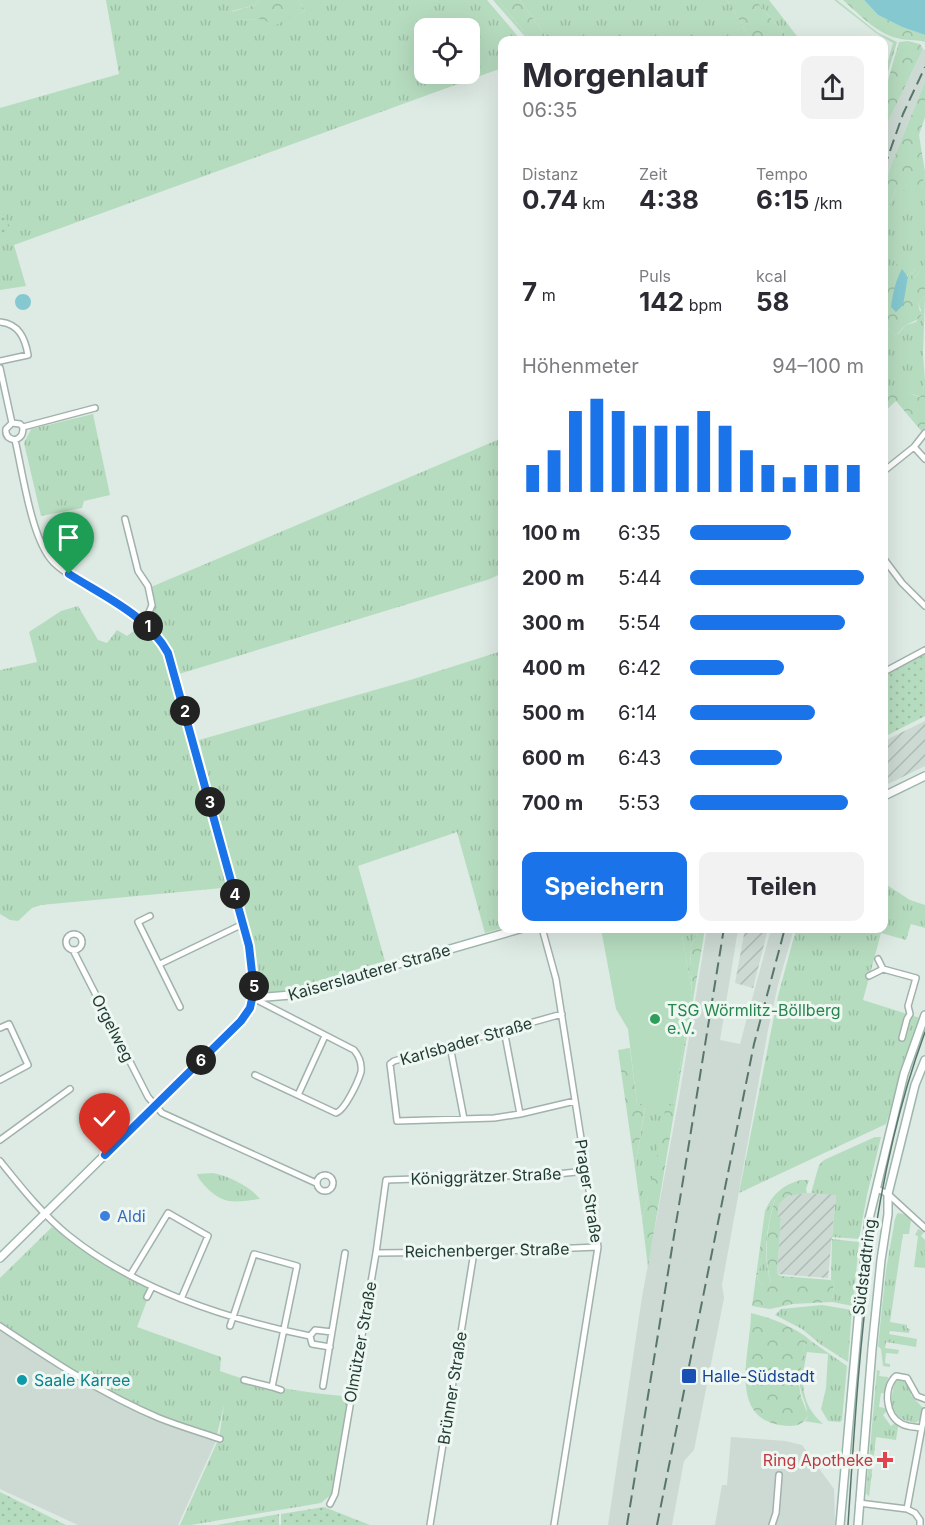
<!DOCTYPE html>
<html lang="de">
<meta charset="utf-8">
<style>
:root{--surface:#fff;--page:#f2f2f3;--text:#2b2b33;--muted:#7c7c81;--accent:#1a73e8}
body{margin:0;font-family:Inter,sans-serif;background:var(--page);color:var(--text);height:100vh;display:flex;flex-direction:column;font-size:22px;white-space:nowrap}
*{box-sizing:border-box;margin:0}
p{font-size:20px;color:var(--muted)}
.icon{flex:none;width:33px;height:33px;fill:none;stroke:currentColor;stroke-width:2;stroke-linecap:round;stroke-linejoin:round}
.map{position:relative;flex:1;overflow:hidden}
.sheet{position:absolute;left:498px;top:36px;width:390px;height:897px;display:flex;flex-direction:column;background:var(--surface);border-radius:12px;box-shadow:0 6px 24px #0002}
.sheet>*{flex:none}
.tools{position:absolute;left:414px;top:18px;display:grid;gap:12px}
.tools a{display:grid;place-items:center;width:66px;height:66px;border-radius:12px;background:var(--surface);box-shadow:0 6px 24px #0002;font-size:30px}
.pin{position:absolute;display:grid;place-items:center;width:51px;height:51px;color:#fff;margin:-62px -26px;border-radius:50% 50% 50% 0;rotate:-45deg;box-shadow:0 0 6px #0007}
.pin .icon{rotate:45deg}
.km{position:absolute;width:30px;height:30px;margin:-15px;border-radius:50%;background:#222;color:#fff;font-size:16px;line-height:30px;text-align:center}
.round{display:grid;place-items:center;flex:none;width:63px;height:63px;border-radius:12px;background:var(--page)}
.head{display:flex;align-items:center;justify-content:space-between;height:102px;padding:0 24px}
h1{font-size:33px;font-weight:700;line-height:45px}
.figures{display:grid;grid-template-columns:repeat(3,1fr);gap:9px;height:102px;padding:6px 24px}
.figures div{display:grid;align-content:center}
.figures b{font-size:26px;font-weight:700}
.figures small{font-size:16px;font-weight:400}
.figures p{font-size:16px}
.chart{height:168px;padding:12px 24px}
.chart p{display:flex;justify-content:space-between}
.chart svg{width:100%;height:108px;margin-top:6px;stroke:var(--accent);stroke-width:6}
.action{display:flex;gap:12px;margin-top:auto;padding:12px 24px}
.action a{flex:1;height:69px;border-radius:12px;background:var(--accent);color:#fff;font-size:24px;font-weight:700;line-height:69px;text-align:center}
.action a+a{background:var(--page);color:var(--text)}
ul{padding:0 24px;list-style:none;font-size:20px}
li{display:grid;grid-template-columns:96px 72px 1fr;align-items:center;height:45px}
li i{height:15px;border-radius:8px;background:var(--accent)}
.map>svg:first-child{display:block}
.built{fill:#ccdad3}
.industrial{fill:url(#industrial-furrows)}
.grass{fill:url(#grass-tufts);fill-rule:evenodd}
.forest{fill:url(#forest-crowns);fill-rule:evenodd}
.park{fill:url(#park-dots)}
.pitch{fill:#b6dcbf}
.water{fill:#85c8d0}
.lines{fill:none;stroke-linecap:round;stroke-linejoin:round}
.street-casing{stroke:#a1b2ab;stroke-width:8}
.secondary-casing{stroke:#9db6ac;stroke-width:10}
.street{stroke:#fff;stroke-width:5}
.secondary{stroke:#fff;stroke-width:7}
.tram{stroke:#59766d;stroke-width:1.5}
.rail{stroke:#59766d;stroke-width:2;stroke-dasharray:12 6;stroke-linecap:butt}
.route-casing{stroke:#fff;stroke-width:12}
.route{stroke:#1a73e8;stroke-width:8}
.leisure-dot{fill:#2e9e5b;stroke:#eef7f2;stroke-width:2}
.shop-dot{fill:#3f7fe0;stroke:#eef7f2;stroke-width:2}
.transit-dot{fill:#1a4fb4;stroke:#eef7f2;stroke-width:2}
.culture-dot{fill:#0f9aa8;stroke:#eef7f2;stroke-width:2}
.health-dot{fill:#e0444e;stroke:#eef7f2;stroke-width:2}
.labels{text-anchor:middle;stroke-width:6;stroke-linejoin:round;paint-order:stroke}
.street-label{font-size:16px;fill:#1f3a32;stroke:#eef7f2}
.leisure-label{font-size:16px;fill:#27864d;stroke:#eef7f2;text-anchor:start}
.shop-label{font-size:16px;fill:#366cbe;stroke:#eef7f2;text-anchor:start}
.transit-label{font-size:16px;fill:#164399;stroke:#eef7f2;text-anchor:start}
.culture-label{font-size:16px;fill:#0d838f;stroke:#eef7f2;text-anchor:start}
.health-label{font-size:16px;fill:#be3a42;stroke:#eef7f2;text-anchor:end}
</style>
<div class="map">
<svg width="925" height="1525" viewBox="0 0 925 1525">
<defs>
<pattern id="industrial-furrows" width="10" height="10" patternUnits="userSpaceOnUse" patternTransform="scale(1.5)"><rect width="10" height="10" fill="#ccdad3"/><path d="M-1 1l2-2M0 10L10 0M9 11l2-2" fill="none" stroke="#afbcb6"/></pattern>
<pattern id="grass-tufts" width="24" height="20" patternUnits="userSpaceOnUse" patternTransform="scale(1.5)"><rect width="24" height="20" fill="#b6dcbf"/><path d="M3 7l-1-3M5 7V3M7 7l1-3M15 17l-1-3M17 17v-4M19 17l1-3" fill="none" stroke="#9cbea5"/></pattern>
<pattern id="forest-crowns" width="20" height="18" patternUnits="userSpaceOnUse" patternTransform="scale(1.5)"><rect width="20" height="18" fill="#b6dcbf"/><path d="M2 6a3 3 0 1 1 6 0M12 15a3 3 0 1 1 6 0" fill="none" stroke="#9cbea5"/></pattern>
<pattern id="park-dots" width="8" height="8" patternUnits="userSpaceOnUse" patternTransform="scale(1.5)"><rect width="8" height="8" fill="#b6dcbf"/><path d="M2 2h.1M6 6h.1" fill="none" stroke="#9cbea5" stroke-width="1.8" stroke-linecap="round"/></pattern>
</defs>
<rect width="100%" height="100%" fill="#deeae4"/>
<path class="built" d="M923 49 925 50V82L891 165 884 188V130Z
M707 929H738L720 1040 740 1044 771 929H794L778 985 768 1030 722 1285 724 1298 694 1450 684 1461 672 1525H608L642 1297 679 1098Z
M0 1327 159 1418 216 1441 178 1525H78L0 1489Z
M731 1437 785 1441 802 1445 834 1489 835 1525H715L722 1485H727Z"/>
<path class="industrial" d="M925 721V766L884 786V741Z
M745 929H768L753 988 735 983Z
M807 1193 836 1194 828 1278 777 1274 781 1219 778 1218 779 1204 788 1196Z"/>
<path class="grass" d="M106 0H259L255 5 232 11 240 20 290 17 305 11 299 0H487L521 40H502V68L14 245 26 286 0 290V108L119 74ZM424 28H470V74H424Z
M493 0H498L531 40H528Z
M520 0H727L751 40H548Z
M755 0H769L800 40H790Z
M834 0H837L878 33 897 42 884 85V76L893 43 876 33Z
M925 172V271H920L914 278 908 277V274L914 272 915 268 884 295V296V218L896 189 922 187Z
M925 296 923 354 925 381 923 384 924 391 921 397 909 393 884 394V324L894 335 899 333 906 325 916 322 921 310 918 303Z
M93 414 110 495 84 501 82 508 41 516 24 443 31 429Z
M502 438V573L490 579 179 674C173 653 166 638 151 622L156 604 151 587Z
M78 606 98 640 107 643 117 630 127 636 145 622 168 653 233 887 41 905 32 908 18 921 10 920 0 914V670L37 662 29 632 61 611Z
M502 651V928L485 933 457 832 358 866 385 961 264 997 199 740 410 680Z
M884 883 910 900 925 905V928L911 924 906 940 881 933 863 1000 920 1018 886 1124 739 1193 778 996 796 929 884 928Z
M681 929H700L690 947 692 992Z
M637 1104H674L642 1218 635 1168 645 1108Z
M875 1137H881L867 1195 859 1239 832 1237 836 1195 811 1193 819 1165 824 1160Z
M213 1173C229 1176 251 1187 260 1199 234 1202 224 1206 205 1186 201 1181 199 1180 197 1174Z
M773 1199H775C767 1225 762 1256 771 1282L767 1287 761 1284 757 1278 762 1258 767 1212Z
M899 1213 906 1215 911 1220 909 1234H903L890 1322 907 1325V1328L910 1329 909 1333 890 1331 889 1334 917 1339 916 1347 886 1342 885 1348 899 1350 898 1354 886 1353 885 1363 890 1364V1367L883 1366 881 1349 878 1346 886 1270 895 1219 897 1214Z
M52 1227 66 1233 84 1247 152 1287 137 1327 221 1357 220 1371C266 1388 303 1392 351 1397L333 1493 321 1503 191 1525H180L219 1438 224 1405 217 1435 159 1418 104 1391 0 1326V1278Z
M918 1229 924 1232 921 1236 925 1240V1268L914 1267 918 1236 915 1235Z
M832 1239 859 1242 853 1306 832 1302 834 1282 831 1280Z
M822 1305 852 1310 848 1362 820 1344 802 1329 775 1315 781 1309Z
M811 1341 847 1366 842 1420 840 1422 828 1421 821 1409 826 1388 828 1354 807 1352C801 1380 799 1403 823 1424L804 1421 807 1419C809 1407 801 1397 800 1385 799 1373 802 1359 804 1346Z
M877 1370 880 1371 879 1376 888 1377 886 1394 881 1393 879 1407 885 1408 887 1411 883 1415 891 1426 896 1422 898 1427 896 1440 876 1437 869 1497 866 1493Z
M901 1378 907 1380 911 1387V1395L923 1408 920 1420 915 1423C889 1418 890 1405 894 1383Z"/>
<path class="forest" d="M259 0H299L305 11 273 26 263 19 240 20 231 12 255 5Z
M498 0H520L548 40H531Z
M727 0H755L790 40H751Z
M843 0H864L878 15 902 27 925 35V42C915 39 906 41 897 38 876 33 858 13 843 0Z
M908 41 920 44 923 49 884 130V94L899 42Z
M925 82V117L919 135 925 172 922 187 916 192 896 189 884 218V188L891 165Z
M908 261 913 262 915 268 914 272 908 274 903 270 905 291 908 277 914 278 920 271H925V296L918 303 921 316C916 322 910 322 905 326 900 330 900 333 894 335L884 324V296L895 265Z
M925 381V431L923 433 896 401 884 412V394L894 393 902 386 909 393 920 397 924 391 923 384Z
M700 929H705L648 1267 642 1218 653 1177 665 1110 674 1104 692 992 690 947Z
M630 1048 637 1104 645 1107 635 1168 618 1050Z
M801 1180H809L806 1189 807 1193 788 1196 779 1204 778 1218H781L777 1274 781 1276 831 1280 834 1282 832 1302 793 1304 770 1309 752 1306 765 1211C772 1194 784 1184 801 1180ZM773 1199 775 1200C767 1226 763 1255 771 1282L767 1286 761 1284 757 1278 764 1251 767 1213Z
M751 1313C771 1318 796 1327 811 1341L804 1346 799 1384 801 1397 808 1415C805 1423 798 1426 790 1426 724 1424 751 1352 751 1313Z"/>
<path class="park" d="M0 209 14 234 0 233Z
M925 654V716L884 737V675Z
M0 1492 66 1525H0Z
M324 1507 370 1525H281V1514Z
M279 1514V1525H217Z"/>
<path class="pitch" d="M601 929H681L692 992 674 1104H637L628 1029 616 1009Z"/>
<path class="water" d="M864 0H925V35L902 27 878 15Z
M902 269 908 277 903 305 896 312 891 307C893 294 895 281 902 269Z
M15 302a8 8 0 1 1 16 0a8 8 0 1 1-16 0Z"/>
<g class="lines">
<defs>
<path id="street" d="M0 322C19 324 25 338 28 355L0 361
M0 368 12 423
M12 423 20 424 23 427C23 434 22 437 15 440
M12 423 6 429C5 436 9 439 15 440
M23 427 95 408
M15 440C23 473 31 540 54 563 61 570 71 576 80 581 114 603 148 617 168 653L243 924 253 966V998L354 1050C359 1056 362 1064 361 1072 358 1082 345 1110 336 1113L255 1075
M914 447 925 459
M884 471 914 447 925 433
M125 519 138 571 148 586 152 605 145 622
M884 559 902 583 925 606
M884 672 925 650
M150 916 138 922 180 1007
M542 928 556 979 598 1247 554 1525
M66 942a8 8 0 1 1 16 0a8 8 0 1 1-16 0Z
M73 950 148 1097 162 1113 316 1183
M878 959 883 969 916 978 908 1006 910 1014 907 1019 902 1038
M160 964 243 924
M869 976 883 969
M562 1014 394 1061 390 1064 397 1121 494 1118 520 1114 575 1101
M0 1028 9 1024 28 1065 0 1080
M504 1030 520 1114
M450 1046 464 1119
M298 1095 325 1036
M0 1140 70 1089
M0 1161C21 1187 42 1214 68 1235 135 1289 226 1319 310 1336L312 1344 330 1347
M317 1183a8 8 0 1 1 16 0a8 8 0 1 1-16 0Z
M877 1189 888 1194 925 1228
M376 1253 474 1252 598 1247
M131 1274 168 1213 208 1236 181 1299
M147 1297 152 1287
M0 1326C51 1360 102 1394 159 1418 179 1426 200 1432 220 1439
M230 1326 254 1254 297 1266 272 1387 281 1390
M310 1336 315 1330 332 1332
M244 1380 272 1387
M323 1386 345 1253
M921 1428C916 1427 907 1427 902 1424 885 1416 883 1387 896 1376L907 1378 917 1396 925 1399
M859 1503 907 1509
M330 1504 335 1494 376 1253 386 1180 557 1174 586 1171
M430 1525 474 1252
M772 1525 776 1513 779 1475
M920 1525V1520L915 1513 907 1509 925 1411"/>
<path id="secondary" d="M884 796 925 776
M0 1258 241 1021 250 1008 253 998 291 995 523 928
M840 1525 859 1309 869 1219 904 1074 925 1015
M858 1525 872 1349 881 1260 888 1214V1194L915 1085 925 1060"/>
</defs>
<use href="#street" class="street-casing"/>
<use href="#secondary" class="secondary-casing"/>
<use href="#street" class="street"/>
<use href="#secondary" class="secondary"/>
<path class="tram" d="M848 1525C859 1360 867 1189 925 1032"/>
<path class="rail" d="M884 168 903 114 925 67
M627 1525 724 928
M657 1525 754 1044 785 928"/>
</g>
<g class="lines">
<defs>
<path id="route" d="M69 574C105 597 147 615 168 653L249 946 254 990 250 1008 241 1021 105 1155"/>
</defs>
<use href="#route" class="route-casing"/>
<use href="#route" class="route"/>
</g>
<circle class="leisure-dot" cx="655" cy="1019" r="6"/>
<circle class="shop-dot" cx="105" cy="1216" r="6"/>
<rect class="transit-dot" x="681" y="1368" width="16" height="16" rx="3"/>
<circle class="culture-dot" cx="22" cy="1380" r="6"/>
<path class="health-dot" d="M882 1451h6v6h6v6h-6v6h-6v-6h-6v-6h6z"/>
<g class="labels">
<g class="street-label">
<text transform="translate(369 972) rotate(-16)" y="6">Kaiserslauterer Straße</text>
<text transform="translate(113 1028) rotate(63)" y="6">Orgelweg</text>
<text transform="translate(466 1041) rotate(-16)" y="6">Karlsbader Straße</text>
<text transform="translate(486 1176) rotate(-2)" y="6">Königgrätzer Straße</text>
<text transform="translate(589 1191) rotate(81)" y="6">Prager Straße</text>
<text transform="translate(487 1250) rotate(-1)" y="6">Reichenberger Straße</text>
<text transform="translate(864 1267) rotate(-83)" y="6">Südstadtring</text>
<text transform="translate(360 1342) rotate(-80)" y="6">Olmützer Straße</text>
<text transform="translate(452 1388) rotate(-81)" y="6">Brünner Straße</text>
</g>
<g class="leisure-label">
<text x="667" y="1016">TSG Wörmlitz-Böllberg<tspan x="667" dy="18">e.V.</tspan></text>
</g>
<g class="shop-label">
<text x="117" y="1222">Aldi</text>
</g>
<g class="transit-label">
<text x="702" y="1382">Halle-Südstadt</text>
</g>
<g class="culture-label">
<text x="34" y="1386">Saale Karree</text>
</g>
<g class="health-label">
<text x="873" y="1466">Ring Apotheke</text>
</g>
</g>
</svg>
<div class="tools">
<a><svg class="icon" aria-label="locate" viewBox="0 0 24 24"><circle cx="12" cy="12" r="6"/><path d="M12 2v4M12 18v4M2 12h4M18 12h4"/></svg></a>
</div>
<div class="pin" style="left:69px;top:574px;background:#1e9e55"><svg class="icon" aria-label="arrive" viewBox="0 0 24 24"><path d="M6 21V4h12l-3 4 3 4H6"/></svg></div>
<div class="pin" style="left:105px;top:1155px;background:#d93025"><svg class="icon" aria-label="check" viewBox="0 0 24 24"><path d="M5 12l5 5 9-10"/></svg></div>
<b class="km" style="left:148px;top:626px">1</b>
<b class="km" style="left:185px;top:711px">2</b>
<b class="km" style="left:210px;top:802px">3</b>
<b class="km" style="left:235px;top:894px">4</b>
<b class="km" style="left:254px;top:986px">5</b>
<b class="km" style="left:201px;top:1060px">6</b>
<section class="sheet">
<div class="head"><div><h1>Morgenlauf</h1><p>06:35</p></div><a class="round"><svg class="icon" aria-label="share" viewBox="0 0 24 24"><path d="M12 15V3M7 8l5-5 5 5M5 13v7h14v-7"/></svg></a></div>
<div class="figures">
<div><p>Distanz</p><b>0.74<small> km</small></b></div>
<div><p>Zeit</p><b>4:38</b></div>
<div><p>Tempo</p><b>6:15<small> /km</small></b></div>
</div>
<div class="figures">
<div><b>7<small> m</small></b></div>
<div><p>Puls</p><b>142<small> bpm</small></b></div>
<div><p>kcal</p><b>58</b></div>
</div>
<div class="chart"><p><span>Höhenmeter</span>94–100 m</p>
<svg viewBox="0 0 160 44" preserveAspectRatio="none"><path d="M5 44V33M15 44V27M25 44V11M35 44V6M45 44V11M55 44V17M65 44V17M75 44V17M85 44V11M95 44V17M105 44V27M115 44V33M125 44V38M135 44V33M145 44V33M155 44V33"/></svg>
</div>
<ul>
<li><b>100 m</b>6:35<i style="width:58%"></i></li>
<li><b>200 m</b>5:44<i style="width:100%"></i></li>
<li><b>300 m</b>5:54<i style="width:89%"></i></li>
<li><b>400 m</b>6:42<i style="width:54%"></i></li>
<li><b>500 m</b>6:14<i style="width:72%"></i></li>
<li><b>600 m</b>6:43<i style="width:53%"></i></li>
<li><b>700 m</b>5:53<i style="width:91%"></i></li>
</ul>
<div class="action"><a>Speichern</a><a>Teilen</a></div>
</section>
</div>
